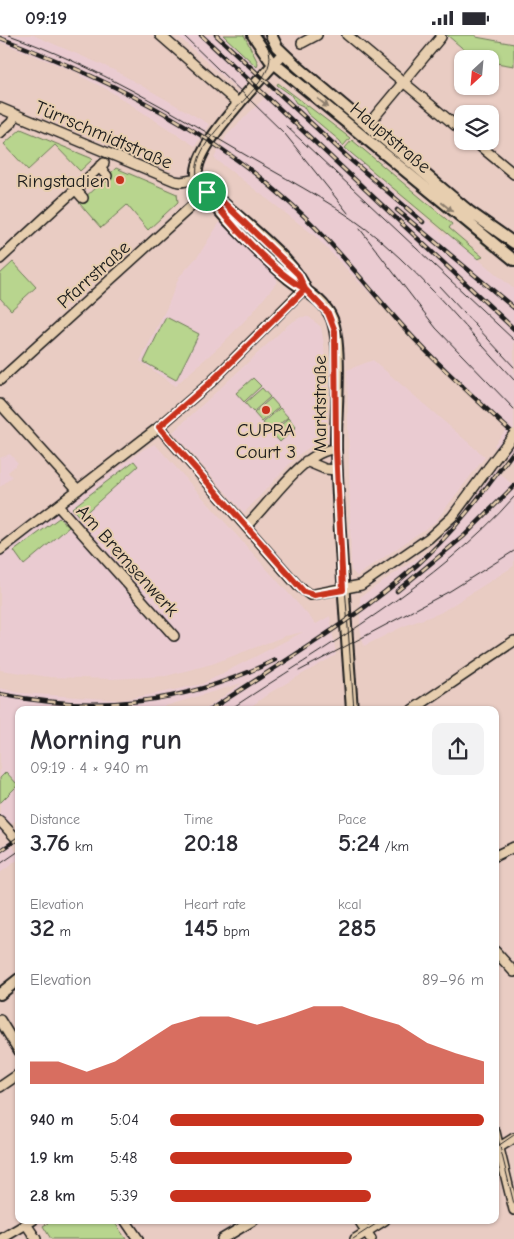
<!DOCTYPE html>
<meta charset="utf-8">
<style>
:root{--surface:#fff;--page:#f2f2f3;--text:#2b2b33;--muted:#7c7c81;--accent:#c8321e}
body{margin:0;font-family:"Comic Neue",sans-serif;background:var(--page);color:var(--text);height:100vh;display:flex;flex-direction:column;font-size:19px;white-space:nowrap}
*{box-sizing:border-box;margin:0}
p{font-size:16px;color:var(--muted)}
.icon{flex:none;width:28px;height:28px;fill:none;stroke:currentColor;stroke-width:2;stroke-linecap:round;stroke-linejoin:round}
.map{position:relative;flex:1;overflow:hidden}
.details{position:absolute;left:15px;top:671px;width:484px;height:518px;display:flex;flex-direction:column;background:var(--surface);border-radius:10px;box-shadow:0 1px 4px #0004}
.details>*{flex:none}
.needle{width:32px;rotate:206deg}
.buttons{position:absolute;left:454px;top:15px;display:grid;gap:10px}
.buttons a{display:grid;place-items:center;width:45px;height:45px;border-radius:10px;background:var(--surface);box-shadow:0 1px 4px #0004;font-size:25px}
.pin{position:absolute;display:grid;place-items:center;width:42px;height:42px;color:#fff;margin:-21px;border:2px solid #fff;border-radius:50%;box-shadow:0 1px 5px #0007}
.round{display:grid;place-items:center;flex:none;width:52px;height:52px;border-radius:10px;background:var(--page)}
.summary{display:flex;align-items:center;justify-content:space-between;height:85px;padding:0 15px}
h1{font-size:28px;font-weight:700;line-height:38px}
.stats{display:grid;grid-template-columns:repeat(3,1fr);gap:8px;height:85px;padding:5px 15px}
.stats div{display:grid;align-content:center}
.stats b{font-size:25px;font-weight:700}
.stats small{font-size:14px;font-weight:400}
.stats p{font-size:14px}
.chart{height:140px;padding:10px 15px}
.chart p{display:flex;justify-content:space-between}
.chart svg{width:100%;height:90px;margin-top:5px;fill:var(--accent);opacity:.7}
ul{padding:0 15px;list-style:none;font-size:16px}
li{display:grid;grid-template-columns:80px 60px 1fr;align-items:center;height:38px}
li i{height:12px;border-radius:6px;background:var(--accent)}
.status{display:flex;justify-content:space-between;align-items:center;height:35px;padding:0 25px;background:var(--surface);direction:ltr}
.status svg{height:14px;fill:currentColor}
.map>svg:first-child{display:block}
.built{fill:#eacbd1}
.green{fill:#b8d58e;stroke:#6a7855}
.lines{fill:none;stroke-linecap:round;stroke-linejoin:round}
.minor-casing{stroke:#1c1c1c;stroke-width:12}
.major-casing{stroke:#1c1c1c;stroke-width:14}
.minor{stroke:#e7ceaf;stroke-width:9}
.major{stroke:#e7ceaf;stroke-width:10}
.tram{stroke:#1c1c1c;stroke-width:1}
.rail-casing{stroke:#1c1c1c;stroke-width:4.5}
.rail{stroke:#e7ceaf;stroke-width:2.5;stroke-dasharray:8;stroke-linecap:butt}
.minor-bridge-casing{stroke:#1c1c1c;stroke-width:12;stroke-linecap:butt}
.minor-bridge{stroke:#e7ceaf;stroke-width:9}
.oneway{fill:#8c7e6d}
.route-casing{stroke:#fff;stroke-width:10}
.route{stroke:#c8321e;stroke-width:6}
.poi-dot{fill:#c8321e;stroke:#e7ceaf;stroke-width:2}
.labels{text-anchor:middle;stroke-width:4;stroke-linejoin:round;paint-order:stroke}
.street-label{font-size:19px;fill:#1c1c1c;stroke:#e7ceaf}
.poi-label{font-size:19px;fill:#1c1c1c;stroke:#e7ceaf;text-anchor:end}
</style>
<div class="status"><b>09:19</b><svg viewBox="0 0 49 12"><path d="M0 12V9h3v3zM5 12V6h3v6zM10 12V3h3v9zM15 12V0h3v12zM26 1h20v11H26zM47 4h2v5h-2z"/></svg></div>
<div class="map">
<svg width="514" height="1204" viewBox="0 0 514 1204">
<rect width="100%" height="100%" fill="#e9ccc3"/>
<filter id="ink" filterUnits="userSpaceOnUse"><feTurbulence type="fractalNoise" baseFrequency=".02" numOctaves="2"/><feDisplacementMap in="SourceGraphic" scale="10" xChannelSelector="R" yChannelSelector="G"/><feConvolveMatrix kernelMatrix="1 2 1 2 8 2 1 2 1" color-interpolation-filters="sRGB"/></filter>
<g filter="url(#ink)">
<path class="built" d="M0 0H33L114 35 209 89 195 111 108 55 80 41 81 39 0 7Z
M177 0H223L259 34 239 56Z
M277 50 291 60 299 71H303L308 79 380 144 384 145 392 152 391 154 445 200 448 199 514 254V428L494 410 506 395 417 308 314 200 214 123 227 100Z
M220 187 276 242 277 247 253 277 222 309 175 351 140 326 168 270 179 242 198 221Z
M301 282H309L321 292 324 310 328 399 297 421 244 478 173 397 289 289Z
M373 325 485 422 435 487 357 541 351 535 347 335Z
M155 409 316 589 330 581 336 620 271 657 246 675H204L242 648 162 672V675H19V782L0 799V653L21 658 120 665 159 658 202 649 303 597 285 601 212 629 166 641 112 644 49 642 0 635V520L144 414Z
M10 419 18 428 8 437 12 442 0 452V423Z
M495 434 514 451V531L440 578 404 591 364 611 360 594V562L429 515 467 473Z
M9 806 19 821V824L0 838V812Z"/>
<path class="green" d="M223 0H244L258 28 257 32Z
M447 0H476V2L514 9V31L490 27V24H475Z
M288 47 494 216 493 217Z
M278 48 350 103 343 111 340 106 308 79 303 71 296 68 291 60 277 50Z
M21 94 93 124 80 136 55 110 28 135 4 109Z
M352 105 452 189 449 193 483 222 478 224 345 113Z
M116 133 177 159 178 167 148 195 127 170 101 193 79 168Z
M13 227 36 252 11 275 0 263V239Z
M166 282 199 299 176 345 144 327Z
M253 343 261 351 244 367 236 358Z
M262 353 270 362 253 377 245 368Z
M271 363 279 372 262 387 254 378Z
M280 373 288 382 271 397 263 388Z
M289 383 296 392 280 407 272 398Z
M134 426 138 431 80 483 72 473Z
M59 483 69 492 24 530 14 516Z
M6 737 18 750 0 768V743Z
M53 1185H113L126 1204H51L43 1191Z"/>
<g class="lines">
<defs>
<path id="minor" d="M160 0 239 69
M347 0 462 96
M302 8 317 0
M0 73 175 146 181 147 198 144
M367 91 441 2
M0 98 12 87 15 79
M474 106 514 139
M99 132 107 141
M75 154 83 163
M0 224 104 128
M0 345 207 157
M0 369 78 455
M159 392 298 551 310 560 361 550 429 503 452 482 489 432
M306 426 325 434 337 435
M58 471 174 601
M246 491C269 470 304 414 336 414
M0 515 159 392 211 347 305 253
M412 675 514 606
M0 786 15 802
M495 821 514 812
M495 916 514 937
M0 985 19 1016
M0 1052 19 1039
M495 1097 514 1175
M495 1115 514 1103
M125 1185 138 1204
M359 1185 371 1204
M26 1189 36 1204
M1 1204 33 1185
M222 1204 254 1185
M355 1204 385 1185"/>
<path id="major" d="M253 0 270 25 514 225
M271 0 277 12 298 32 470 177 514 208
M283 18C264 42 193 111 197 140 199 162 269 227 288 243 303 255 324 264 332 284 343 314 335 381 336 415 339 502 346 588 352 675
M212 160 223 168C245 188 295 227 305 253
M0 959 19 944"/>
</defs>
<use href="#minor" class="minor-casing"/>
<use href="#major" class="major-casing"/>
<use href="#minor" class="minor"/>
<use href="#major" class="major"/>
<path class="tram" d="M9 0C96 31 174 78 254 125 297 150 343 173 381 206 430 248 470 298 514 345
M183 0 285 99 348 178
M262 0C267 9 272 19 269 29 260 66 169 114 205 158L294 244 325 270 334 287 338 314 341 496 354 675
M286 91 514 305
M360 194 436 293 514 374
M439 251 514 332
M299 636 450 556 514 516
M229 675C325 611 438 549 514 462
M0 829 19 816
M495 1091 514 1169
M495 1113 514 1100
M353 1204 382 1185"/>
<defs>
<path id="rail" d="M201 0 514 294
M216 0 352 126 423 187
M0 3C99 40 202 90 282 161 329 201 366 251 408 297 441 333 478 366 514 399
M397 175 514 273
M397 556 464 501 514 451
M0 659C97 679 185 669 275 625
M210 675C279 629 357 584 418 529 455 496 484 456 514 416
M0 816 19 803"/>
</defs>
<use href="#rail" class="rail-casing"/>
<use href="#rail" class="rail"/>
<defs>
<path id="minor-bridge" d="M489 432 514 399"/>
</defs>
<use href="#minor-bridge" class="minor-bridge-casing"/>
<use href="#minor-bridge" class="minor-bridge"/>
</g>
<defs><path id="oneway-solid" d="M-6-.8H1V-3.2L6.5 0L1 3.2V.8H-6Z" transform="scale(1.25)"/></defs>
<g class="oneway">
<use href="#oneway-solid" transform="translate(323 68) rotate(39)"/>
<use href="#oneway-solid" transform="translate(447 172) rotate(40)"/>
</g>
</g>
<g class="lines" filter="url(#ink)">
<defs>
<path id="route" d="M207 157C227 187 273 236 305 254L211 347 159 392 304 557 314 560 343 555 336 414 335 296 328 278 305 254 298 239 224 168 207 157"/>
</defs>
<use href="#route" class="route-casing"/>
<use href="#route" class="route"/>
</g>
<g class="poi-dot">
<circle cx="120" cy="145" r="5"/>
<circle cx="266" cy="375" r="5"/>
</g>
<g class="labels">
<g class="street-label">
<text transform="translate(104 99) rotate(23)" y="7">Türrschmidtstraße</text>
<text transform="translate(391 102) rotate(40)" y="7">Hauptstraße</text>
<text transform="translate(93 239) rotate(-42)" y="7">Pfarrstraße</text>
<text transform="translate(319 369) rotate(-90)" y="7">Marktstraße</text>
<text transform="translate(128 525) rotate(48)" y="7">Am Bremsenwerk</text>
</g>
<g class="poi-label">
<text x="110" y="152">Ringstadien</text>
<text x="266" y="401" text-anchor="middle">CUPRA<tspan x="266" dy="22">Court 3</tspan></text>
</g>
</g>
</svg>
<div class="buttons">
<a><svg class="needle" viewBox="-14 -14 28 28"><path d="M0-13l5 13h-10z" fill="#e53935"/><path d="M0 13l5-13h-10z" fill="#7c7c81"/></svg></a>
<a><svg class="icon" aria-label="layers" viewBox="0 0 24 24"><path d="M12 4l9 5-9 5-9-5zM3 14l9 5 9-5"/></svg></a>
</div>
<div class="pin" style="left:207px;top:157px;background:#1e9e55"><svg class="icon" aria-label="arrive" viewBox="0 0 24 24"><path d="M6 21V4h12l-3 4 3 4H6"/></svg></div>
<section class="details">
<div class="summary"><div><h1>Morning run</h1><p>09:19 · 4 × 940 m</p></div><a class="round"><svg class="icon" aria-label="share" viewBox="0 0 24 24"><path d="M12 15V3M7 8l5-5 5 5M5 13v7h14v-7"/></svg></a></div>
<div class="stats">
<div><p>Distance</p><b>3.76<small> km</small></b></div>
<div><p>Time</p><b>20:18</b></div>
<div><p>Pace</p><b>5:24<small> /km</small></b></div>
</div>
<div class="stats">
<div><p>Elevation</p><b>32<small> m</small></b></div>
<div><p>Heart rate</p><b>145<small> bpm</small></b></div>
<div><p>kcal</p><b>285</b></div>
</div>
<div class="chart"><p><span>Elevation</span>89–96 m</p>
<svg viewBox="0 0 160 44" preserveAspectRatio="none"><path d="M0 44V33L10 33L20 38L30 33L40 24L50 15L60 11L70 11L80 15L90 11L100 6L110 6L120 11L130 15L140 24L150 29L160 33V44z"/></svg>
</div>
<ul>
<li><b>940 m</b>5:04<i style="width:100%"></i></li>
<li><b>1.9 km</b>5:48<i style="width:58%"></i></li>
<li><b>2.8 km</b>5:39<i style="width:64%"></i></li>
</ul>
</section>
</div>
